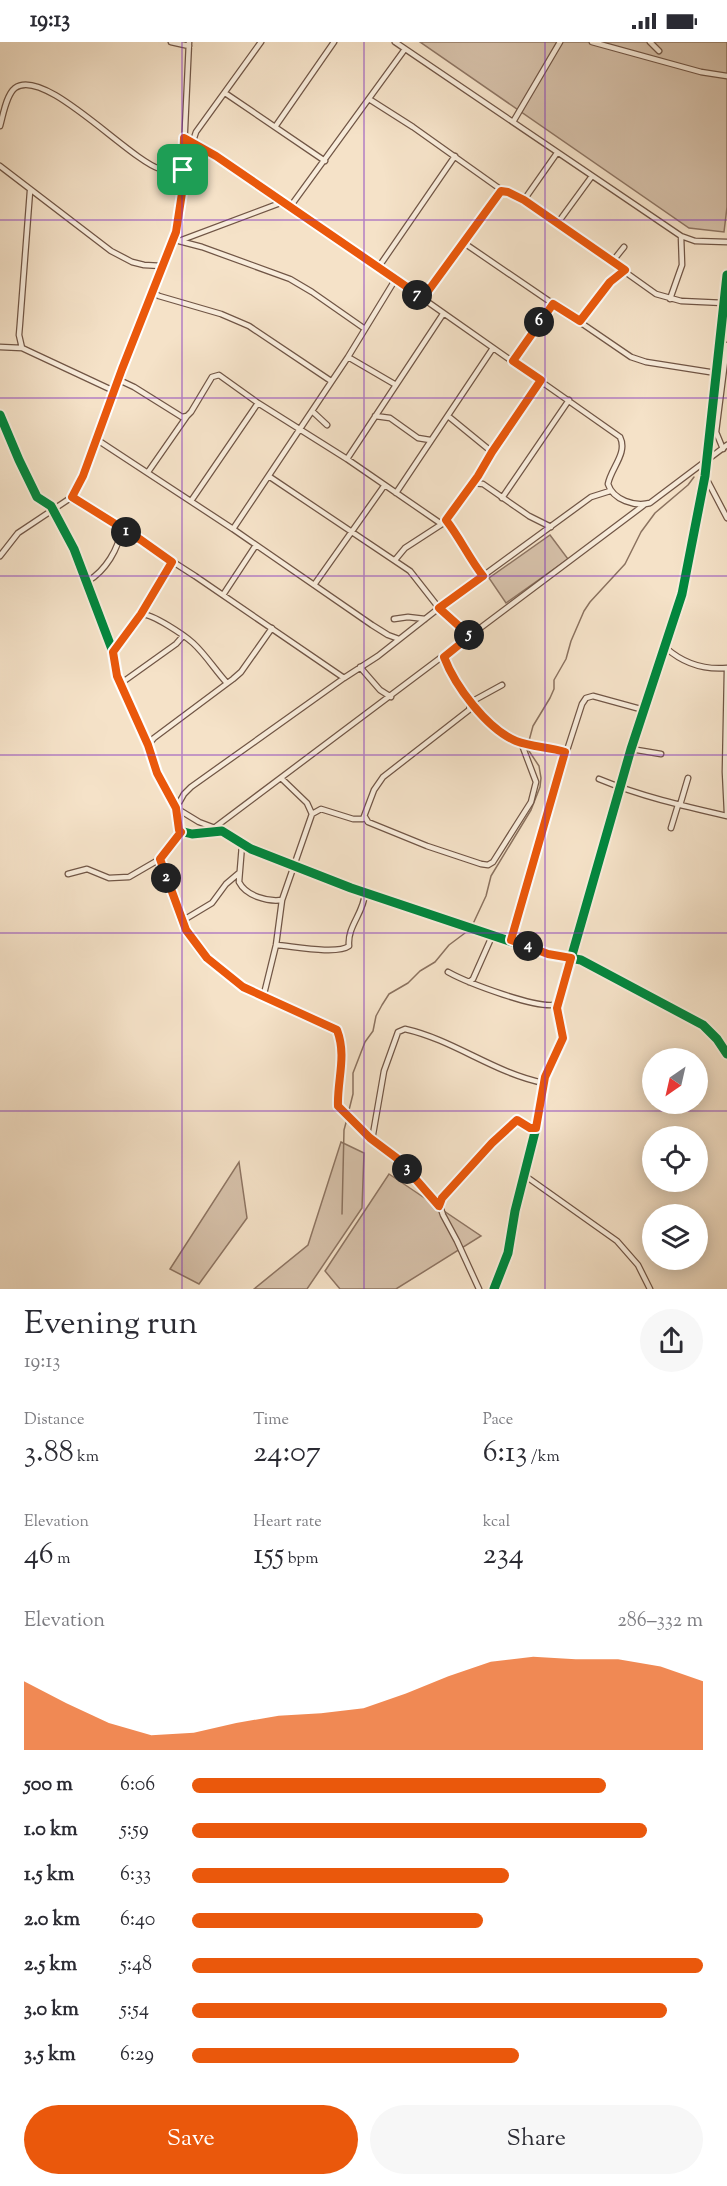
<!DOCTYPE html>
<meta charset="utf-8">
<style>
:root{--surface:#fff;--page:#f7f7f7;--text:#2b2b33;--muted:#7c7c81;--accent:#ea580c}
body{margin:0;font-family:"Sorts Mill Goudy",serif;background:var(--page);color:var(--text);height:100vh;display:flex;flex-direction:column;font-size:22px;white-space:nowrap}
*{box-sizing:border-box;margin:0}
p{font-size:20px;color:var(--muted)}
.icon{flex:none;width:33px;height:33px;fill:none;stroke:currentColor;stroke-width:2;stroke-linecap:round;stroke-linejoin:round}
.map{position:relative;height:1247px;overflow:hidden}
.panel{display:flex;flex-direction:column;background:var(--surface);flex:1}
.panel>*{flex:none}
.needle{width:39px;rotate:214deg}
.buttons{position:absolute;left:642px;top:1006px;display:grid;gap:12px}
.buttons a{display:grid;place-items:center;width:66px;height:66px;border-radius:50%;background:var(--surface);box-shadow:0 3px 15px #0003;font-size:30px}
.pin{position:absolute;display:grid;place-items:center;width:51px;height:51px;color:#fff;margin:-26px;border-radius:12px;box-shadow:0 3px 9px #0006}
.km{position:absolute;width:30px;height:30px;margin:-15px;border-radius:50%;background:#222;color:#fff;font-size:16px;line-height:30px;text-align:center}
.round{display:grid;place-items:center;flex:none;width:63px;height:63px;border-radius:32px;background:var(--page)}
.head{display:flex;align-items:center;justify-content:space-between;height:102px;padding:0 24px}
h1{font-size:33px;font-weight:600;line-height:45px}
.figures{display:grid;grid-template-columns:repeat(3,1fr);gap:9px;height:102px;padding:6px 24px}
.figures div{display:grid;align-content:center}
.figures b{font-size:30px;font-weight:600}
.figures small{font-size:16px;font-weight:400}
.figures p{font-size:16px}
.chart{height:168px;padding:12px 24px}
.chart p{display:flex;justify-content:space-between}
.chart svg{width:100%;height:108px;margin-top:6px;fill:var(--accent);opacity:.7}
.cta{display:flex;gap:12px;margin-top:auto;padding:12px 24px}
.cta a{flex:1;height:69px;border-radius:36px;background:var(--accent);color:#fff;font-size:24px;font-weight:600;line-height:69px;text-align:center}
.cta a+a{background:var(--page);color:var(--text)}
ul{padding:0 24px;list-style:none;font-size:20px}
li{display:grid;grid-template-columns:96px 72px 1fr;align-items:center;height:45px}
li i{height:15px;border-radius:8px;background:var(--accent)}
.status{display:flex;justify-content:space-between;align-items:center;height:42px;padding:0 30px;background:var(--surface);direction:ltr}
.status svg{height:16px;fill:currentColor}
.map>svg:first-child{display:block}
.green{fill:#d7c2ab;stroke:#8e7563;stroke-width:1.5}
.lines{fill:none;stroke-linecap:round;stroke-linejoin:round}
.stream{stroke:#8b725f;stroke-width:1.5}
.minor-casing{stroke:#715646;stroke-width:7}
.minor{stroke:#f8ecdb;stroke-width:4.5}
.cycleway-casing{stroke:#f8ecdb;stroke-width:13}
.cycleway{stroke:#00873e;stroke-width:9}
.route-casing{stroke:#fff;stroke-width:12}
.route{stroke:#ea580c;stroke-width:8}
.grid{fill:none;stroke:#7b2cbf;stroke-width:1.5;stroke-opacity:0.55}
</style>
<div class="status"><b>19:13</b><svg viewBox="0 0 49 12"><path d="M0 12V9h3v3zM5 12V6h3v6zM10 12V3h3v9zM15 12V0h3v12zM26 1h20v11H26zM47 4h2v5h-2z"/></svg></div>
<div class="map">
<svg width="727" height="1247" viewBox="0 0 727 1247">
<rect width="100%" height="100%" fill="#f5e2c8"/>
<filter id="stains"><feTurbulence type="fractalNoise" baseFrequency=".00333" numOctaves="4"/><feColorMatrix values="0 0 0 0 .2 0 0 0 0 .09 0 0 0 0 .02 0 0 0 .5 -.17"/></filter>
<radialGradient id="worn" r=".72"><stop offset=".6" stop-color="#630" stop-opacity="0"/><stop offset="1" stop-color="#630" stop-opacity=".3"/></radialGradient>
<path class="green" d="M420 0H727V165L724 190 689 186Z
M550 493 568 517 506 561 489 536Z
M341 1100 364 1111 362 1166 307 1247H254L308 1203Z
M239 1120 247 1176 199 1242 170 1227Z
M389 1132 481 1194 396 1247H340L325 1229Z"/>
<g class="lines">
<path class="stream" d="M472 884 486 854 491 834 531 768 540 745 541 736 539 724 527 706 533 684 550 656 554 647V638L566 617 571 599 584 569 590 560 625 522 641 490 655 471 688 443 694 435
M348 1072 353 1052V1031L365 1000 373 989 376 974 382 963 389 952 408 941 420 929 435 920 449 903 469 888
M342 1172 344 1088 347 1077"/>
<defs>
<path id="minor" d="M171 0 189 4
M395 0 681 194 695 199 727 200
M592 0 701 30 727 34
M650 0 659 9
M225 51 325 119
M369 57 413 85 503 149
M513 80 560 0
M0 84C3 74 6 53 15 46 44 24 128 117 160 127 168 130 175 129 183 127
M275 85 334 0
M184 96 205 107 368 218 620 395C628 411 611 426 608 442 613 458 635 465 650 461L727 403
M193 99 196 90 261 0
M0 124 111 209 132 220 144 223 162 224
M30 149 20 281 19 293 22 306 114 349
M524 158 557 111
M290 165 405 7
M557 182 592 134
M179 199 202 205 290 237 312 250 365 287
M179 199 283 160
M464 201 631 315 646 320 716 331
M612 220 624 205
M378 226 455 114
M152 250 159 254 221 272 249 284 331 339
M422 257 497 153 503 149 524 158 656 252 681 259 724 261
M670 257 682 223 681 194
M581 279 610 240 625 228
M0 305 22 306
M348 315 396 343
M513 319 553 262
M119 338 134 345 182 375 187 374 191 370 212 335 219 333 258 361 347 417 440 481 446 478 478 434 492 410 541 338
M312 369 327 383
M0 373 19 418 37 455 51 464 74 507 113 610 117 634 148 703 157 731 176 766 180 789 192 792 222 789 251 807 351 846 548 912 581 918 703 983 717 997 727 1012
M375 374 390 376 418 396 430 398
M448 374 492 410
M96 397 233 487 372 583 388 593 399 597
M723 407 716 390 727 303
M347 417 443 272
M148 430 187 374
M705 434 727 476
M270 435 410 529 439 566 470 594
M473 441 483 442 529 474 551 485
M396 451 493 306
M72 455 195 534 344 636
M502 456 569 358
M191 459 258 361
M445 478C460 496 469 516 483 534
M233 487 348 315 395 238
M0 514 18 491 72 455 76 450 176 190 182 151 189 0
M395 518 405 506 442 482
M88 539C105 529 119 507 121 487
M314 543 384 444
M223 553 256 503
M141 572C153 572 184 593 193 601 206 613 215 628 227 641
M394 577 408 575 425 577
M666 606C683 621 704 628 727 626
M113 610 141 572 173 520
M360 625 380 648 391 655
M727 629 725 730 727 771
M120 642 176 602 183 594
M519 700 549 705 565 710
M148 703 154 696 233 637 241 630 272 586
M631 707 661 712
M281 736 307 761 312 772
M599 737C640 754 683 764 727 774
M680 763 688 736
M365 775 368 780 427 804 481 822 488 823 493 820 531 760 536 740 522 703 495 687 471 660 502 643
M214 786 644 463
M215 786 199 780 176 766 184 752 191 745 344 636 378 614 439 566 591 455 610 449
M671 786 678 763
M242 803 239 840C246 854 268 860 282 858
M160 817C176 872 192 914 243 945L337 988C347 1014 337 1038 338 1064L370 1096 398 1117 439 1164
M68 832 87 827 109 836 129 835 160 817 181 790
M182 879 212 861 226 842 239 831
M511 898 549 764 582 662 586 656 593 654 644 668
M276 903C292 904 337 913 349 904 347 884 364 871 365 851
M448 930C466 940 540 969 558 962
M469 940 473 937 493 892
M263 956 276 903 282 858 312 772 321 767 353 777H363L374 748 383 735 469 668 471 660 451 631 444 615
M372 1098 384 1029 398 990 405 987C454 998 494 1031 544 1041
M524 1133 617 1199 638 1223 650 1247
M479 1247 457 1199 443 1173 439 1161 492 1101 517 1079 530 1086H536
M494 1247 508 1211 515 1169 536 1086 545 1035 563 996 557 970 558 962 631 707 682 552 705 434 727 233"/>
</defs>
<use href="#minor" class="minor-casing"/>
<use href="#minor" class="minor"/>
<defs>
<path id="cycleway" d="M0 373 19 418 37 455 51 464 74 507 113 610 117 634 148 703 157 731 176 766 180 789 192 792 222 789 251 807 351 846 548 912 581 918 703 983 717 997 727 1012
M494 1247 508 1211 515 1169 536 1086 545 1035 563 996 557 970 558 962 631 707 682 552 705 434 727 233"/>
</defs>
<use href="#cycleway" class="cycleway-casing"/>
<use href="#cycleway" class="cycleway"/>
</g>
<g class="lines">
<defs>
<path id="route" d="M184 96 216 114 423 256 501 149 508 150 524 158 625 228 610 240 580 279 553 262 513 319 541 338 492 410 478 434 446 478C460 496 469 516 483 534L439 566 470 594 444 615C455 644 487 687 516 699 531 705 549 705 565 710L511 898 548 912 571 916 557 966 563 996 545 1035 536 1086H530L517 1078 492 1101 442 1156 439 1164 398 1117 370 1096 338 1064C337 1038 347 1014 337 988L243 945 207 916 186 888 160 817 181 790 179 788 176 766 157 731 148 703 117 634 113 610 141 572 172 520 141 498 72 455 83 434 122 327 176 190 182 151Z"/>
</defs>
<use href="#route" class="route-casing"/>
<use href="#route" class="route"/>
</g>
<path class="grid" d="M182 0V1247M364 0V1247M545 0V1247M0 178H727M0 356H727M0 534H727M0 713H727M0 891H727M0 1069H727"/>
<rect width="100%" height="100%" filter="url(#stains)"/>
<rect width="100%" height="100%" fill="url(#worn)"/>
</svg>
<div class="buttons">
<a><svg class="needle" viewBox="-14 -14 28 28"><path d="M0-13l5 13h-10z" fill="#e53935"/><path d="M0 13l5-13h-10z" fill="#7c7c81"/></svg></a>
<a><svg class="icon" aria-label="locate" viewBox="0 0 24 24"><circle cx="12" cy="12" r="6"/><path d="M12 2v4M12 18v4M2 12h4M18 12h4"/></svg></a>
<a><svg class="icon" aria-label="layers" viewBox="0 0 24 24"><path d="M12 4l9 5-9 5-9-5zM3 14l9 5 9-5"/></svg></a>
</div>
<div class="pin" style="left:183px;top:128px;background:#1e9e55"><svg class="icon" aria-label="arrive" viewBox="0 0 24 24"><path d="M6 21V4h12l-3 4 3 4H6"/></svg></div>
<b class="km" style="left:126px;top:490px">1</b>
<b class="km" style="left:166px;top:836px">2</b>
<b class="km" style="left:407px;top:1127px">3</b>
<b class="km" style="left:528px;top:904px">4</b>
<b class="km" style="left:469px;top:593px">5</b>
<b class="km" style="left:539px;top:280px">6</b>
<b class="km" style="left:417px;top:253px">7</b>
</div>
<section class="panel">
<div class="head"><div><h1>Evening run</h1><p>19:13</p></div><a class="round"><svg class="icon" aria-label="share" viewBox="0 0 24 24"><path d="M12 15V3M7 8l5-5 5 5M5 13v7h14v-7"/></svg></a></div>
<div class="figures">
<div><p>Distance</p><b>3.88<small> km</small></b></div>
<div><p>Time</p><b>24:07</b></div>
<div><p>Pace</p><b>6:13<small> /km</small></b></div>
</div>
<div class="figures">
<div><p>Elevation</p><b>46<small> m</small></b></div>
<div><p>Heart rate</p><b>155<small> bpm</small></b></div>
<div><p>kcal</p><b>234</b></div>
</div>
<div class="chart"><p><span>Elevation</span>286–332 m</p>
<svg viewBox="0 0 160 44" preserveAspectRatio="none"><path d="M0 44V16L10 25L20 33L30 38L40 37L50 33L60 30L70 29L80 27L90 21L100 14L110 8L120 6L130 7L140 7L150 10L160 16V44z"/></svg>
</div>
<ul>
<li><b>500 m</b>6:06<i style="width:81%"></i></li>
<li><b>1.0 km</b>5:59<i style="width:89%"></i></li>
<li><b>1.5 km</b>6:33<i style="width:62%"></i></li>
<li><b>2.0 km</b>6:40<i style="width:57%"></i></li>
<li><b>2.5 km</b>5:48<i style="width:100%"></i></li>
<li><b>3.0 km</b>5:54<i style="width:93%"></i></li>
<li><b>3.5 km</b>6:29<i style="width:64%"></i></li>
</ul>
<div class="cta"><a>Save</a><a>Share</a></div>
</section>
